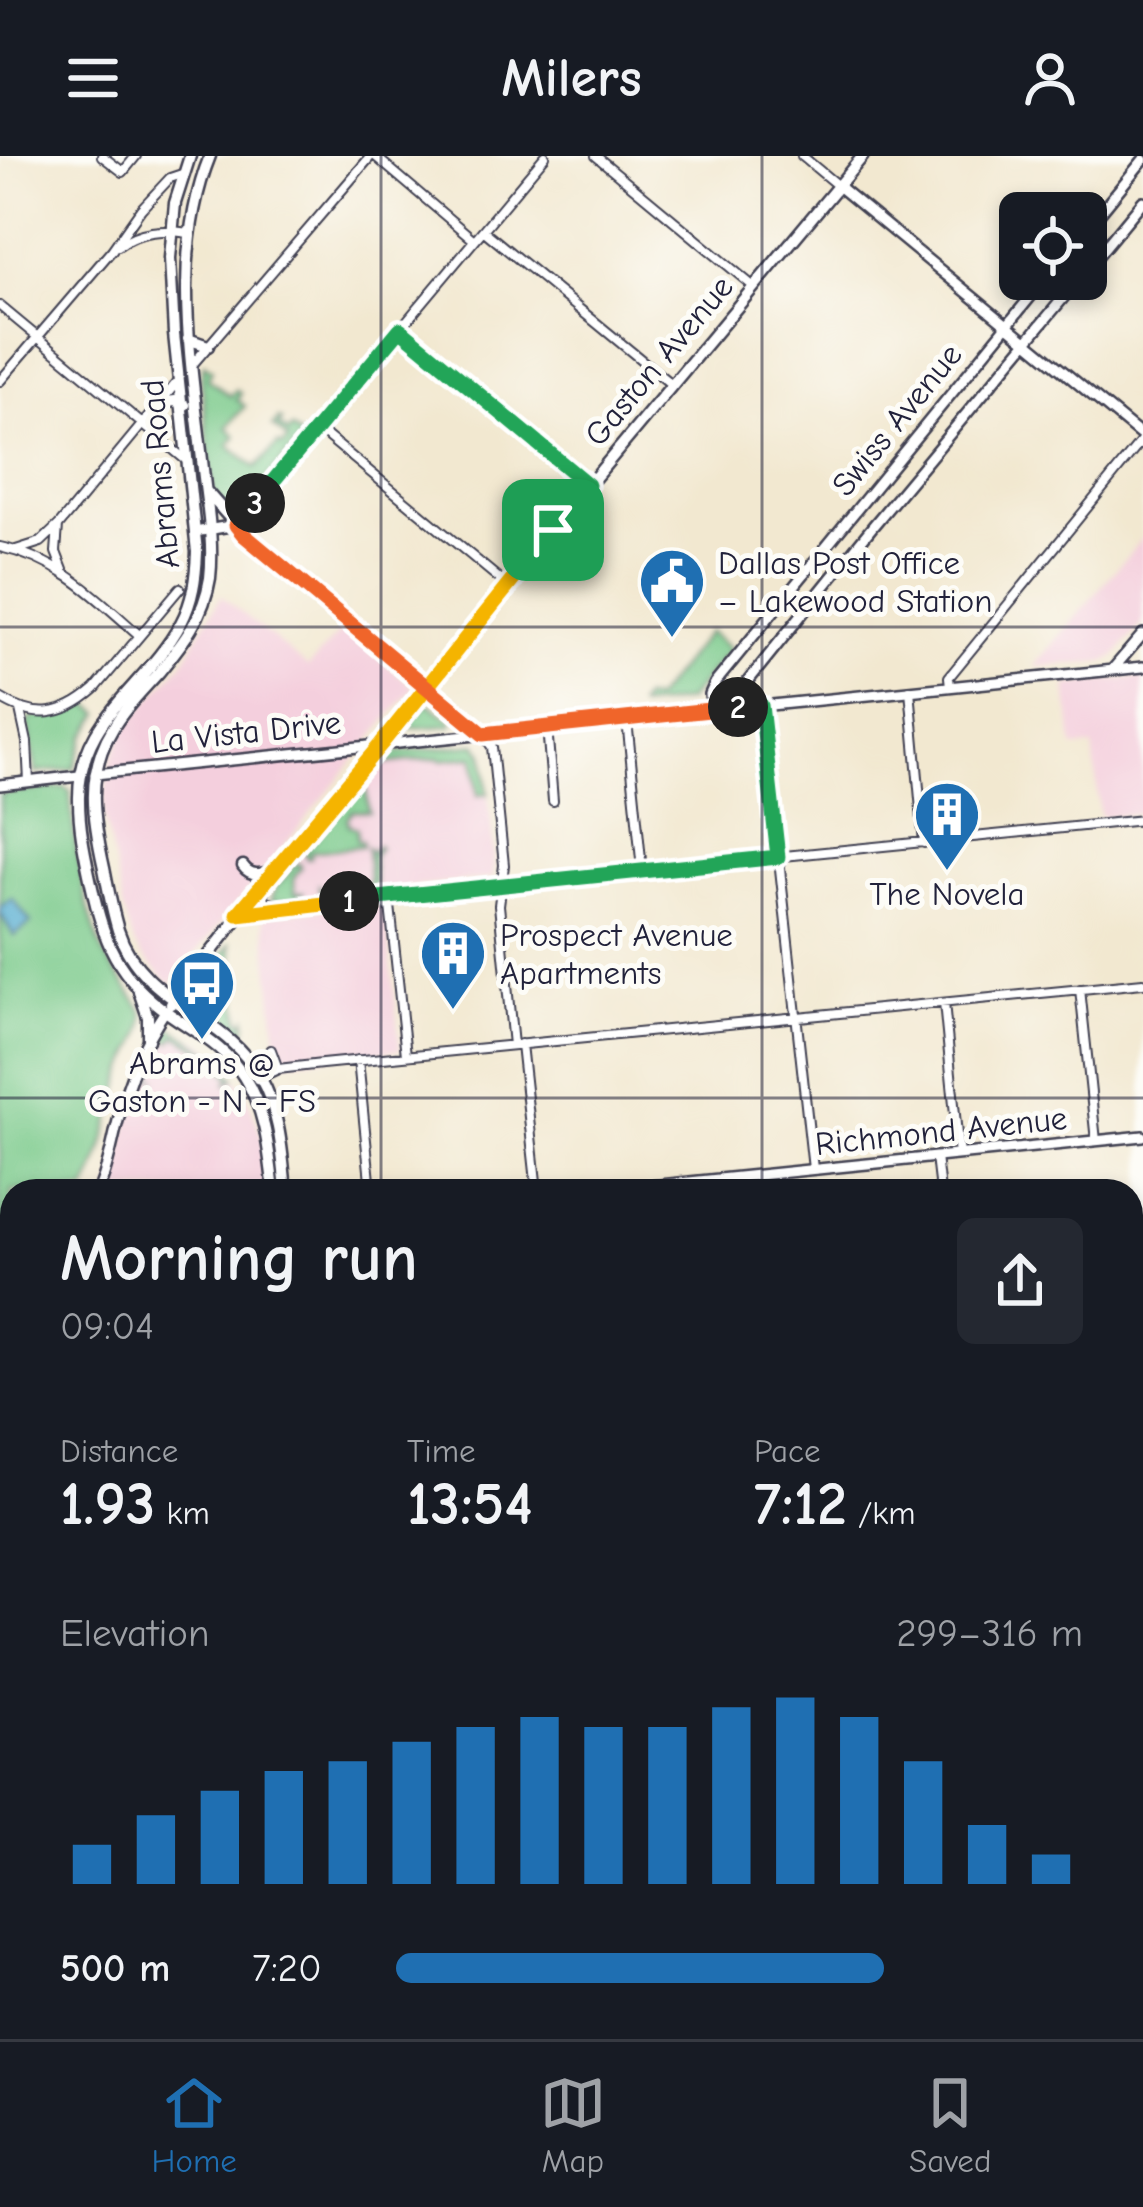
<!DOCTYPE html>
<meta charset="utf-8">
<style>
:root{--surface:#171b24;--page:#242831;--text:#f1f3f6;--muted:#9ea1a6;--line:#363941;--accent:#1f6fb2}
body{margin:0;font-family:"Comic Neue",sans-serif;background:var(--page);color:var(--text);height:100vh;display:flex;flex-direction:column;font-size:45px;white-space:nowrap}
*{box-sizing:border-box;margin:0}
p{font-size:39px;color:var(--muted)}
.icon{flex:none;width:66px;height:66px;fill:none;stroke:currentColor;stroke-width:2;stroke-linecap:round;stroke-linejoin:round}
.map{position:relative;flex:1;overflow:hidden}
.sheet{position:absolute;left:0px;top:1023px;width:1143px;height:861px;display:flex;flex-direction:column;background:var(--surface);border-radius:36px 36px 0 0;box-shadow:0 6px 18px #0003}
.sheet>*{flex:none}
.controls{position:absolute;left:999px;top:36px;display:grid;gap:24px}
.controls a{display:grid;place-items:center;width:108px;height:108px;border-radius:18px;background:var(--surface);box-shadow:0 6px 18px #0003;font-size:60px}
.pin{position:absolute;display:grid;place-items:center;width:102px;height:102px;color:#fff;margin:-51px;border-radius:24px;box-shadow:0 6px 18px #0006}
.km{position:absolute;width:60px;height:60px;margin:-30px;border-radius:50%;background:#222;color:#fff;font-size:33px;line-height:60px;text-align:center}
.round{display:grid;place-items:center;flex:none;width:126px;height:126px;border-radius:18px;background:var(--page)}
.headline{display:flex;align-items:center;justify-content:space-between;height:204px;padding:0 60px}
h1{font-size:66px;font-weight:700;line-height:90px}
.metrics{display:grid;grid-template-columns:repeat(3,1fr);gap:18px;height:204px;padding:12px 60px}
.metrics div{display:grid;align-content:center}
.metrics b{font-size:60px;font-weight:700}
.metrics small{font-size:33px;font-weight:400}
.metrics p{font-size:33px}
.chart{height:336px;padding:24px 60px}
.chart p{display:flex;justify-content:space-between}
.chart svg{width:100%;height:216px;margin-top:12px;stroke:var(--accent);stroke-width:6}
ul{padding:0 60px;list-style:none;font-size:39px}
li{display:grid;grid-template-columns:192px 144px 1fr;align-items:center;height:90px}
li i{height:30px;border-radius:15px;background:var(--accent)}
header{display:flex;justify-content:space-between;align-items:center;height:156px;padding:0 60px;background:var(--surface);font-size:54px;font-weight:700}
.tabs{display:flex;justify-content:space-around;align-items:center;height:168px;border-top:3px solid var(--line);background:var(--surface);font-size:33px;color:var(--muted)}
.tabs a{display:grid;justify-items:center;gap:6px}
.tabs .active{color:var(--accent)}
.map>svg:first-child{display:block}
.built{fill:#f4cfdd}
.green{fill:#79c98a;stroke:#4e7662;stroke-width:3}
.water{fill:#52acd0;stroke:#3a6786;stroke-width:3}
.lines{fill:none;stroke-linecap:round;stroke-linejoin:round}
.minor-casing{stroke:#414051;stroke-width:12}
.tertiary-casing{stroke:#414051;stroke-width:14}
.secondary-casing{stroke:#414051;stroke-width:15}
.minor{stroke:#fff;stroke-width:8}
.tertiary{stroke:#fff;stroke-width:9}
.secondary{stroke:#fff;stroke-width:10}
.split-1-casing{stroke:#fff;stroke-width:24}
.split-2-casing{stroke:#fff;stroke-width:24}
.split-3-casing{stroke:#fff;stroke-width:24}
.split-4-casing{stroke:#fff;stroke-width:24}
.split-1{stroke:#f5b400;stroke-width:15}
.split-2{stroke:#22a559;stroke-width:15}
.split-3{stroke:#f0652b;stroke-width:15}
.split-4{stroke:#22a559;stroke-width:15}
.grid{fill:none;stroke:#22223b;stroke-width:3;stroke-opacity:0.55}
.labels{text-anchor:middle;stroke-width:10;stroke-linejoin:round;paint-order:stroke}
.street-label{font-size:33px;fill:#22223b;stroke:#fdfcf7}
.poi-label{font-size:33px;fill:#22223b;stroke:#fdfcf7;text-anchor:start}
</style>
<header><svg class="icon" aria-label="menu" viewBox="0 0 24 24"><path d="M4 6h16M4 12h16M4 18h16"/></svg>Milers<svg class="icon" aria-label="person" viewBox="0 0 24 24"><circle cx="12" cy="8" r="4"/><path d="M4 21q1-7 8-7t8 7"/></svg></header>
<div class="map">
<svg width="1143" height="1883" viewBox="0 0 1143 1883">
<rect width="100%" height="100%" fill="#fdfcf7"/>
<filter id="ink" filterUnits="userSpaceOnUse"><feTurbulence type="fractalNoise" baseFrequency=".00833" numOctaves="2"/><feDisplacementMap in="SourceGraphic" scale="24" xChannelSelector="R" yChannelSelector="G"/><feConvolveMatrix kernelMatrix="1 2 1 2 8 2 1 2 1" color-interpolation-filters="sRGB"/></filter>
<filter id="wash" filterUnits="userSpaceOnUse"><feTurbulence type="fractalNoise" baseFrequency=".004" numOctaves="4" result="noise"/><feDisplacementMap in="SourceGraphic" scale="48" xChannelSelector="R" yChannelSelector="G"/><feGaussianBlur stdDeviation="2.7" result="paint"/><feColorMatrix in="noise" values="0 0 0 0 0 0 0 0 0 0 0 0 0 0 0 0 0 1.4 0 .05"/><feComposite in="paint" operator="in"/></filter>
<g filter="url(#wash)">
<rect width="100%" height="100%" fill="#f2e8d0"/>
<path class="built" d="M1143 381V467L1116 500 1104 506 1034 511Z
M221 440 308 511 343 473 414 531 170 829 142 799 134 787 124 755 104 657V641L111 604 127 570 184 505Z
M1143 521V657L1100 661 1093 591 1073 592 1067 529Z
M478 588 484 595 494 700 493 722 274 746 270 744V738L287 716 389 597Z
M375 748 386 757 400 894 279 906 264 759Z
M173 871 208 890 220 901 245 935 262 982 267 1035H109L121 1003 128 965 140 931 167 876Z"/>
<path class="green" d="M204 208 212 214 208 223 230 240 236 234 241 237 237 244 245 250 227 271 236 280 229 289 256 312 278 288 282 290 288 284 273 270 279 263 282 265 279 270 288 277 292 273 300 280 301 284 236 358H231L214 338 201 221Z
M708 476 730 493 687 545 640 552 638 549 643 543 654 544Z
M86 546 101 557 85 580 74 613 36 617 28 567 31 562 53 558Z
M428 547 452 565 451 570 408 572 407 569Z
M477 588 484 597 488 638 478 639 474 601 441 604 439 602 379 608 389 597Z
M64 631 70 635C73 682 83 745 100 789 107 810 142 847 144 859 146 874 136 890 130 903 112 946 107 994 86 1035H12V1112L0 1117V638Z
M366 633 369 656 353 655 347 662 349 669 357 672V685H362V690L311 696V702L307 703 304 696 357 634Z
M377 689 379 691 373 700 375 728 373 733 320 740 319 730 324 734 365 731 369 727 367 692 372 696Z
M295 708H300L301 712 294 721 295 737 303 736 300 743 271 745 276 731Z
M231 788 240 864 244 866 246 863V873L243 876 236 875 194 847 193 834Z
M172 871 220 902 235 922 226 928 231 922 207 897 176 879 172 885 167 884 151 918 155 922 147 920 168 873Z"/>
<path class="water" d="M12 742 31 767 14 780 0 757V752Z"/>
</g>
<g filter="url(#ink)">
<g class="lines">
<defs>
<path id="minor" d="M102 0 123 16 136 0
M375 0 474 84
M596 0 754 131
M802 0 838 30
M483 74 672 229
M118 90C139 74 163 73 189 77
M0 150 187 305
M400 173 588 330
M192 209 371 0
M0 225 112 94 141 53 170 22 185 17
M317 272 508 430
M236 369 545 0
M58 370 56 396 63 414
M0 391C60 404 95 440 139 479
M16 394 41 386 59 369 178 225
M950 530 949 521 1143 283
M910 534 924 687
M0 542C35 564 63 561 95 533L180 432
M762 549 813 1013
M20 554 27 586 29 626
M627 564 642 714
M547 570 553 645
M484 579 492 591 504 709 499 749 513 889
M389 740 406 899
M240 758 514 727 1143 664
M1080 833 1096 985
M944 847 959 999
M521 888 537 1035
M271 894 278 913
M358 904 371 1035
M257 923 278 913 322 908 1143 827
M936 1001 940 1035
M1131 1120 1143 1119
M1131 1249 1143 1248
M1131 1381 1143 1380
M0 1386 12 1380
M1131 1510 1143 1509
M0 1550 12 1545
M1131 1641 1143 1640
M0 1755 12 1754
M1131 1772 1143 1771
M719 1872 720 1883
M956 1872 958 1883
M1 1883 115 1872"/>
<path id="tertiary" d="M838 30 1143 281
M1086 74 1143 4
M1086 114 1143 45
M195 376 236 369 244 379 483 577
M1112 514 1143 478
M745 550 744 534 749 524 873 370 1079 123
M711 554 710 538 715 527 1045 123
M95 618 1143 511
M0 629 79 620
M98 1035C109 1011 112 986 119 961 128 924 144 886 165 855
M601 1035 1143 980
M0 1129 12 1123"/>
<path id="secondary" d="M190 0 175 47 170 102 174 178 197 396C196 421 193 445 181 467 146 532 77 562 79 645 79 670 84 694 89 718 101 775 112 815 160 851 190 874 224 888 244 921 266 955 269 996 274 1035
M210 0C170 99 192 210 203 313 207 349 214 387 210 422 204 461 183 487 159 516 143 534 125 551 113 572 85 617 93 663 104 712 108 733 112 754 118 774 141 847 225 858 260 921 280 956 282 996 286 1035
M188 183 208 190
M160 247 175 245 185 249
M206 335 236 369
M243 710C250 720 260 719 270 716
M260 732 265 747 282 752
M139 835 148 861V884
M171 848 289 696 381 588 588 330 863 0
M362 1872 363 1883"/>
</defs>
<use href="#minor" class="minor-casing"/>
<use href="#tertiary" class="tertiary-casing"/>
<use href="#secondary" class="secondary-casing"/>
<use href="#minor" class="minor"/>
<use href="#tertiary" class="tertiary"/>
<use href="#secondary" class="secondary"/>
</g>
</g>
<g class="lines" filter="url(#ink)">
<defs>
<path id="split-1" d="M349 745 238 758 381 588 553 374"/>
<path id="split-2" d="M349 745 778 701 761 549 738 551"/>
<path id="split-3" d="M255 347 236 369 244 379 483 578 738 551"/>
<path id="split-4" d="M255 347 400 173 588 329 553 374"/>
</defs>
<use href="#split-1" class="split-1-casing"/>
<use href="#split-2" class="split-2-casing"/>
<use href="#split-3" class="split-3-casing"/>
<use href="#split-4" class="split-4-casing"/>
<use href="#split-1" class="split-1"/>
<use href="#split-2" class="split-2"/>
<use href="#split-3" class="split-3"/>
<use href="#split-4" class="split-4"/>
</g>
<path class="grid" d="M381 0V1035M762 0V1035M0 471H1143M0 942H1143M0 1412H12M1131 1412H1143M381 1872V1883M762 1872V1883"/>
<defs>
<symbol id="civic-pin" viewBox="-11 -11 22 30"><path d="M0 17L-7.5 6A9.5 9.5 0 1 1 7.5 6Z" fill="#1f6fb2" stroke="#fdfcf7"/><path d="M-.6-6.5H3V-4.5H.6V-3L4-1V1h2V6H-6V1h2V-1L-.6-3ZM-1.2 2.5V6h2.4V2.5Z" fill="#fff"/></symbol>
<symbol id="building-pin" viewBox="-11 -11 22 30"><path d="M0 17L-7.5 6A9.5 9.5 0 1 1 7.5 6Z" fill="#1f6fb2" stroke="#fdfcf7"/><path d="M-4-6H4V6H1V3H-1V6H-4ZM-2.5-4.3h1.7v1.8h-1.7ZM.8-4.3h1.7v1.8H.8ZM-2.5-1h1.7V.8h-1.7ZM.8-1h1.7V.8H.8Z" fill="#fff"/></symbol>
<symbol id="bus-pin" viewBox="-11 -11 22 30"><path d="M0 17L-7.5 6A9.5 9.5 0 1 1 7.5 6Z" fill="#1f6fb2" stroke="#fdfcf7"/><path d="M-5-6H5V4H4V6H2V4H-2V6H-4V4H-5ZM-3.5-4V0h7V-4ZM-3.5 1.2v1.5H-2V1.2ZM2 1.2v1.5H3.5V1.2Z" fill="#fff"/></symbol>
</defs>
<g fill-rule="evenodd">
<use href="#civic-pin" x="634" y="387" width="76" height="104"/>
<use href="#building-pin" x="909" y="620" width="76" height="104"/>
<use href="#building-pin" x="415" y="759" width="76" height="104"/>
<use href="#bus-pin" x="164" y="789" width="76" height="104"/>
</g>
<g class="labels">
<g class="street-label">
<text transform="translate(658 204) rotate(-50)" y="12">Gaston Avenue</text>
<text transform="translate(896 263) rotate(-51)" y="12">Swiss Avenue</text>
<text transform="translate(159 318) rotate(-95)" y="12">Abrams Road</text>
<text transform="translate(246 575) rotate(-6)" y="12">La Vista Drive</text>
<text transform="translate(941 974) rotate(-6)" y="12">Richmond Avenue</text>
</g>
<g class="poi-label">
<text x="718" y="418">Dallas Post Office<tspan x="718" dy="38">– Lakewood Station</tspan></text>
<text x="947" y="749" text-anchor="middle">The Novela</text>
<text x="500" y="790">Prospect Avenue<tspan x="500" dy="38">Apartments</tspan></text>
<text x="202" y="918" text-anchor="middle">Abrams @<tspan x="202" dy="38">Gaston - N - FS</tspan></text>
</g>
</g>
</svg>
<div class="controls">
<a><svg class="icon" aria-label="locate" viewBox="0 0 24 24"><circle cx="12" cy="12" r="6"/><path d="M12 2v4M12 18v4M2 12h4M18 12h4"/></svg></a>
</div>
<div class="pin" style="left:553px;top:374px;background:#1e9e55"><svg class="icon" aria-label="arrive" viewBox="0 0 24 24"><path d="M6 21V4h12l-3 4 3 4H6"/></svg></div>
<b class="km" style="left:349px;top:745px">1</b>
<b class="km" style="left:738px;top:551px">2</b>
<b class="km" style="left:255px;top:347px">3</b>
<section class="sheet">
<div class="headline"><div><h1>Morning run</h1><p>09:04</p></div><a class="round"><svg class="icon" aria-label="share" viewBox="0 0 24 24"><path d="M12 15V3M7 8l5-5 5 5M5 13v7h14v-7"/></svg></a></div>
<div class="metrics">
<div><p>Distance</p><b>1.93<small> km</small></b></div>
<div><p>Time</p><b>13:54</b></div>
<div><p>Pace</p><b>7:12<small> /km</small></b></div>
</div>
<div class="chart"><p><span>Elevation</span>299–316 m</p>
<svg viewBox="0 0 160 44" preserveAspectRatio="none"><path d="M5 44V36M15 44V30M25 44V25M35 44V21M45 44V19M55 44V15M65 44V12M75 44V10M85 44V12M95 44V12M105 44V8M115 44V6M125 44V10M135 44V19M145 44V32M155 44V38"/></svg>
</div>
<ul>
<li><b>500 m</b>7:20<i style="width:71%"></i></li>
</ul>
</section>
</div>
<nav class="tabs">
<a class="active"><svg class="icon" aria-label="home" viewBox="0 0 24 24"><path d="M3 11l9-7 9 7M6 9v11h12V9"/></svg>Home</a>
<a><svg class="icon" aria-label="map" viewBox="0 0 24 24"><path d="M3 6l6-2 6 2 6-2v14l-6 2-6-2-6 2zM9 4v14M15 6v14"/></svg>Map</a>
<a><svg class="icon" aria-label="saved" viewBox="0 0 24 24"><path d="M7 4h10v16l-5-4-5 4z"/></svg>Saved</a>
</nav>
